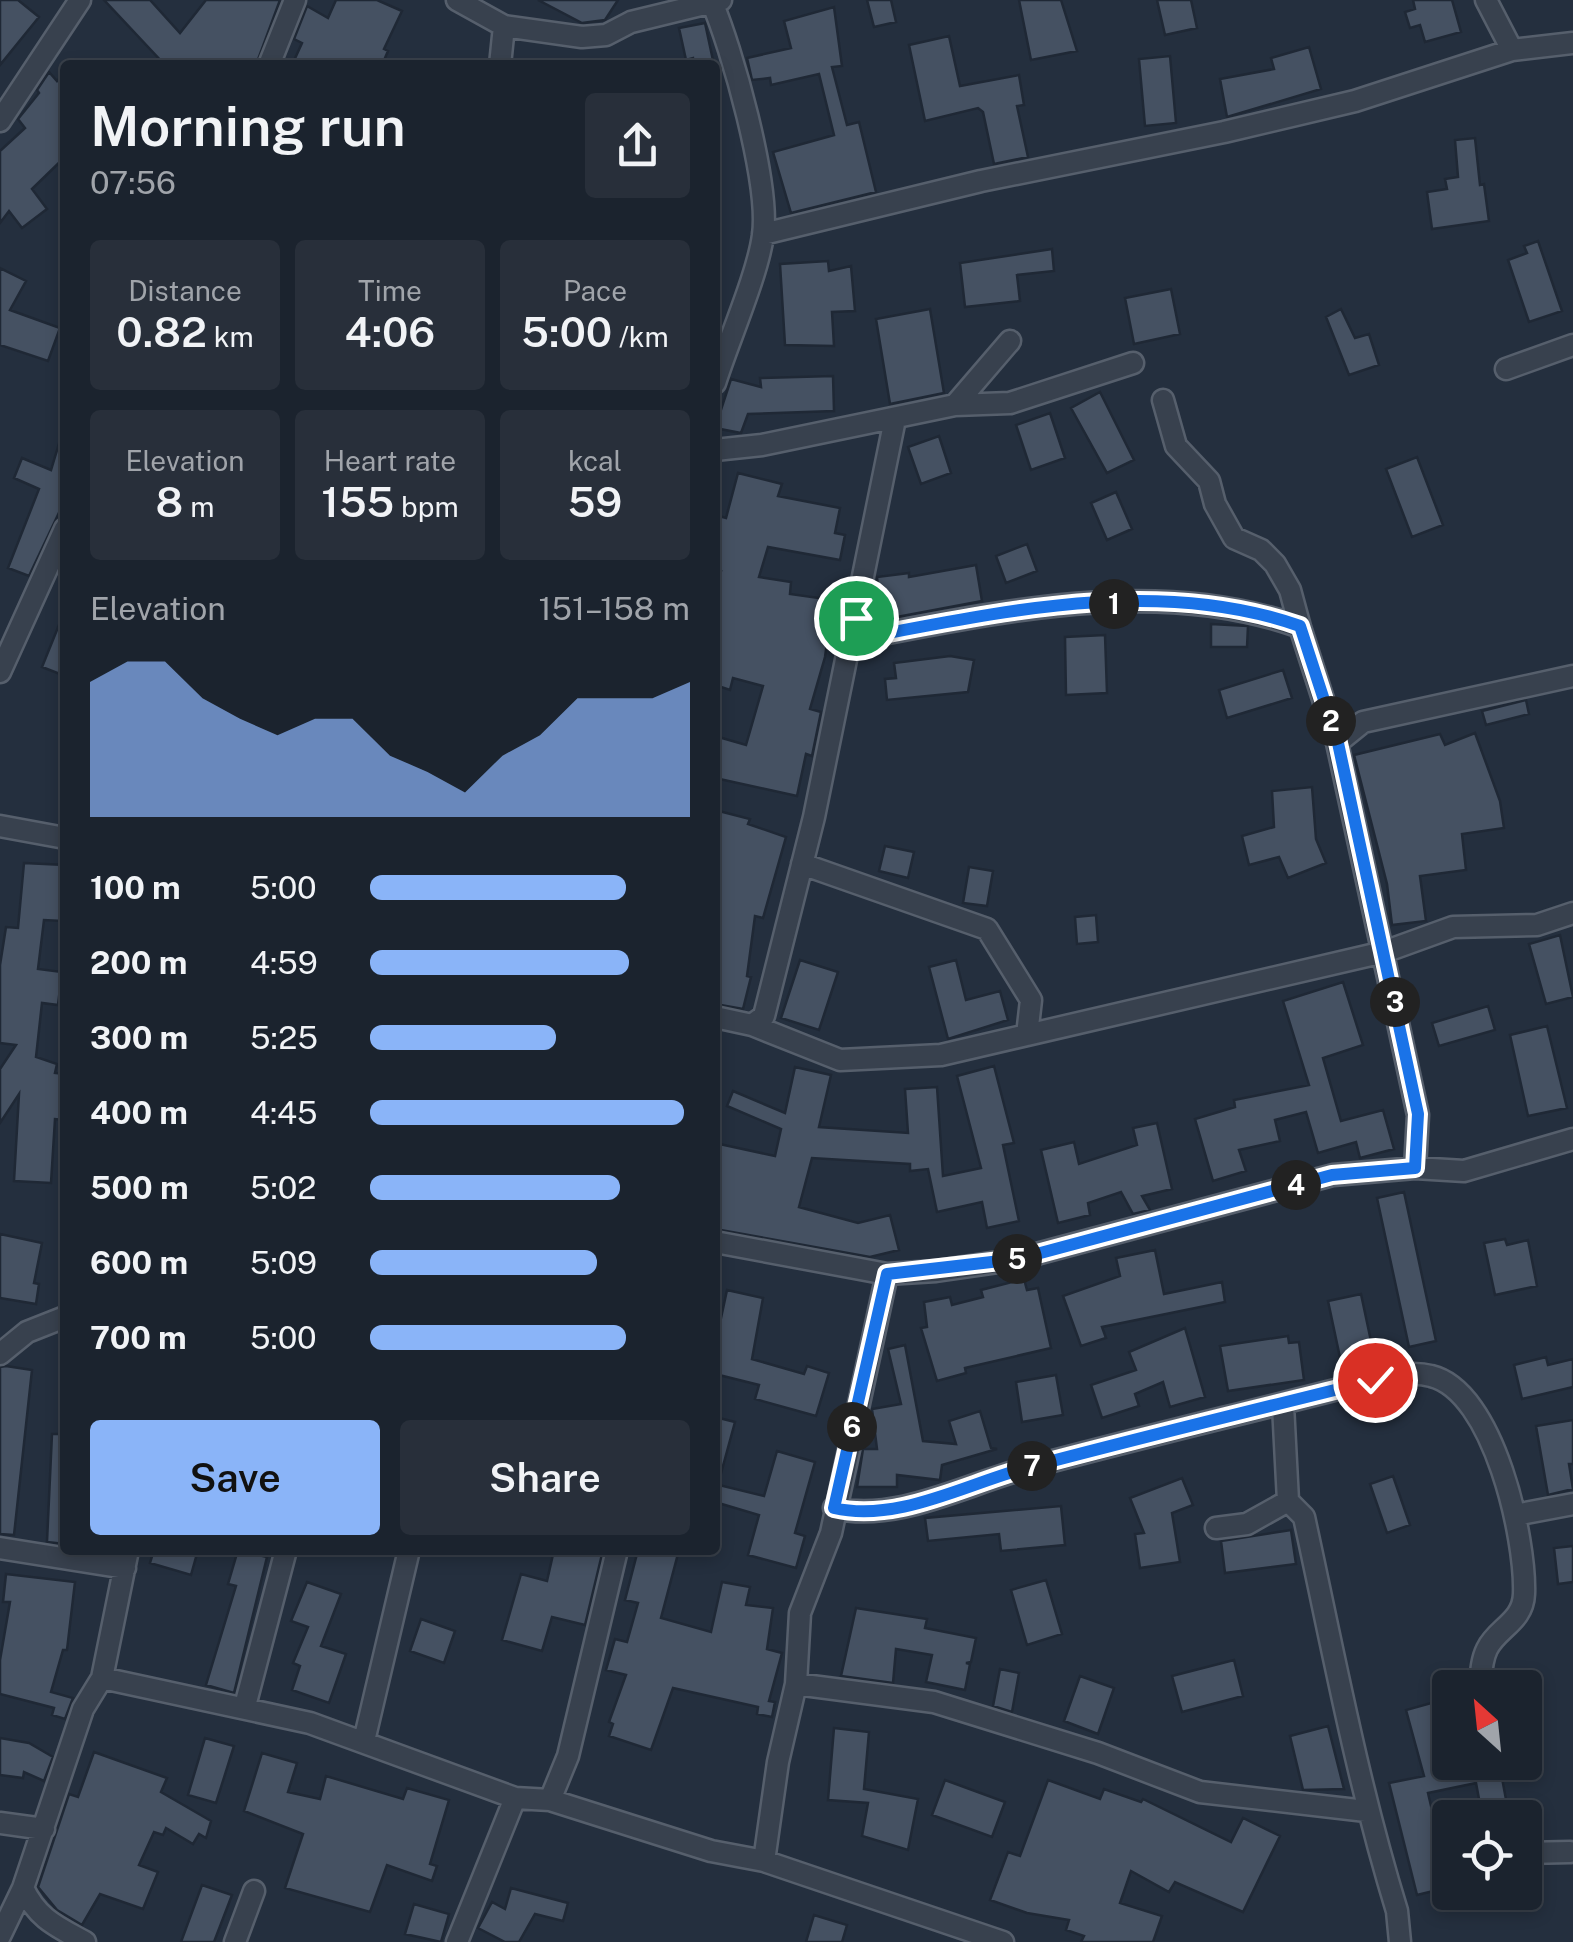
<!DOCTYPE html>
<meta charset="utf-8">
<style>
:root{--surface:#1b232e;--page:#282f3a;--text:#f1f3f6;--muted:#a0a4aa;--line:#39404a;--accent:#8ab4f8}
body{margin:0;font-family:"Public Sans",sans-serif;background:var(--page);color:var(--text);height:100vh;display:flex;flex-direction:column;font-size:38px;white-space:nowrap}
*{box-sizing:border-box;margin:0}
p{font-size:32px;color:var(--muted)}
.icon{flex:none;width:55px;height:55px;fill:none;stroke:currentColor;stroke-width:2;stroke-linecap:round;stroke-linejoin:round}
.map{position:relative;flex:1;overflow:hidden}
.sheet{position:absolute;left:60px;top:60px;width:660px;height:1495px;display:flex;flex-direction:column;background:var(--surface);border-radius:10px;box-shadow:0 5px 15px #0003,0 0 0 2px var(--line)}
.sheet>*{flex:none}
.needle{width:65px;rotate:333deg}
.buttons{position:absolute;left:1432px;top:1670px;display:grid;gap:20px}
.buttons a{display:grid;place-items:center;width:110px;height:110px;border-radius:10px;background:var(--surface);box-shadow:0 5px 15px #0003,0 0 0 2px var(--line);font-size:50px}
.pin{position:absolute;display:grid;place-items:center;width:85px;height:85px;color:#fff;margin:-42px;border:5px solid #fff;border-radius:50%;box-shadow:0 2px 10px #0007}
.km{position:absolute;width:50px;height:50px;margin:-25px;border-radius:50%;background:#222;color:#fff;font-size:28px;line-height:50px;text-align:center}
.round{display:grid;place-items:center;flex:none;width:105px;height:105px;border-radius:10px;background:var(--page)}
.overview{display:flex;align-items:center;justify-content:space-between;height:170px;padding:0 30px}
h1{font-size:55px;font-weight:600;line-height:75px}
.metrics{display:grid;grid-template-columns:repeat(3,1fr);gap:15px;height:170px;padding:10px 30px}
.metrics div{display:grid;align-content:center;border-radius:10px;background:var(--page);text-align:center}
.metrics b{font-size:42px;font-weight:600}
.metrics small{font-size:28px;font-weight:400}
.metrics p{font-size:28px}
.chart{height:280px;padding:20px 30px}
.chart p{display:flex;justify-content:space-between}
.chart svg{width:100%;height:180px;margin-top:10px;fill:var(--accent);opacity:.7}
.primary-button{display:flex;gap:20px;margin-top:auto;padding:20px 30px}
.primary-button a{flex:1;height:115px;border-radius:10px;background:var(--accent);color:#111;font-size:40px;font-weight:600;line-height:115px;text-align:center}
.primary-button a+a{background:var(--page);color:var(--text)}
ul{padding:0 30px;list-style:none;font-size:32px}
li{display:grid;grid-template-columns:160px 120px 1fr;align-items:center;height:75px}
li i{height:25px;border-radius:12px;background:var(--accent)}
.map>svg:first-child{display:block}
.building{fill:#455162;stroke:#1f2835;stroke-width:2.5}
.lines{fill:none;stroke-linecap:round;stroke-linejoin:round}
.street-casing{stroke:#565f6c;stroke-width:25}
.street{stroke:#38414e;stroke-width:20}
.route-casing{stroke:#fff;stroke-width:20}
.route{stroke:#1a73e8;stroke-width:12}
</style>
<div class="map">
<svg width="1573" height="1942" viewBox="0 0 1573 1942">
<rect width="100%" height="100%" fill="#242f3e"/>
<path class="building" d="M0 0H18L39 17 0 65Z
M104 0H150L180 33 206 0H280L256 65H165Z
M336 0H377L402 11 384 49 388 51 382 65H292L302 43 294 39 307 6 328 18Z
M538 0H618L605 20 582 23Z
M867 0H891L896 22 874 27Z
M1019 0H1061L1077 51 1031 60Z
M1157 0H1191L1197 28 1165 35Z
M1413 0H1452L1461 32 1425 42 1420 25 1410 28 1405 12 1415 9Z
M834 7 842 66 832 67 847 125 859 122 876 192 791 213 773 152 834 135 819 74 771 85 770 78 752 80 747 58 791 48 784 21Z
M705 23 714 65H694L693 58 686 60 679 28Z
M949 36 960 86 1019 75 1024 105 1017 106 1028 157 994 164 983 112 978 108 925 121 909 45Z
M1309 47 1321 89 1227 117 1220 79 1274 69 1271 58Z
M1170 56 1176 123 1145 126 1139 59Z
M49 72 57 81 65 72V157L32 189 47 209 22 228 9 211 0 223V151L25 128 18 119 39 93 37 90Z
M1475 138 1480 185 1484 184 1489 221 1432 229 1427 192 1447 189 1445 179 1458 177 1455 140Z
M1538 241 1562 311 1529 322 1508 260 1527 253 1524 246Z
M1052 249 1054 271 1017 275 1020 301 965 307 960 263Z
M828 261 829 271 851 266 855 311 832 312 834 346 785 345 780 264Z
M0 268 26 281 10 310 60 328 48 361 0 345Z
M1171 289 1180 334 1134 344 1125 298Z
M930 309 944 393 890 404 876 319Z
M1341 309 1355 338 1369 334 1379 365 1349 375 1326 317Z
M833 376 834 411 748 414 741 433 715 428 731 379 761 387 760 378Z
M1100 392 1134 460 1107 473 1071 408Z
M1050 413 1065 458 1031 470 1016 425Z
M939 436 951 473 921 484 908 447Z
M61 437 65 438V500L29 576 8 568 39 489 14 478 22 458 51 470Z
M1417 457 1443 525 1412 537 1386 469Z
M738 473 782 484 778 496 840 508 835 533 845 535 840 560 768 547 759 577 791 582 790 594 833 600 825 657 810 709 821 712 812 756 806 754 797 796 715 778V736L746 745 763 686 733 678 730 690 715 685V591L721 571 715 569V515L726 518Z
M1116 492 1132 529 1107 540 1091 503Z
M1027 544 1037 571 1006 583 996 556Z
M976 565 982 601 881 620 877 577 909 573V577Z
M65 610V676L42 667Z
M1211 624 1248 626 1247 647H1211Z
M1105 635 1107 693 1066 695 1065 637Z
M950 656 974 660 968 692 887 700 885 679 896 678 894 663Z
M1283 670 1292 698 1227 718 1219 690Z
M1526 700 1529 714 1486 725 1482 711Z
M1475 733 1500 801 1504 828 1462 834 1466 870 1420 876 1426 921 1392 925 1387 884 1354 755 1440 734 1445 745Z
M1312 787 1316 839 1326 863 1288 878 1279 857 1249 865 1242 836 1274 827 1272 791Z
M715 810 750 819 748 824 786 837 763 918 755 916 747 976 751 977 743 1009 715 1004Z
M885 846 914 852 908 878 879 871Z
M24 863 65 865 63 921 44 920 38 969 62 972 58 1005 42 1003 36 1057 57 1064 55 1073 65 1074V1120L55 1119 51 1183 14 1181 19 1094 0 1123V1069L16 1045 0 1043V965L6 927 18 928Z
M969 867 993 871 987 906 963 903Z
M1096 915 1098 942 1077 944 1075 917Z
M1560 935 1573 997 1546 1004 1529 944Z
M800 960 838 972 819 1030 781 1018Z
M956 960 966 1000 1000 991 1008 1020 948 1039 929 967Z
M1343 982 1363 1045 1323 1058 1341 1121 1383 1110 1394 1149 1360 1158 1356 1142 1318 1153 1306 1112 1275 1120 1280 1141 1239 1150 1246 1171 1213 1181 1195 1119 1235 1107 1234 1100 1309 1085 1283 1001Z
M1488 1006 1495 1030 1439 1046 1432 1023Z
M1547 1026 1567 1108 1528 1116 1510 1035Z
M994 1066 1014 1143 1003 1145 1019 1221 987 1228 982 1202 937 1212 928 1169 910 1171V1164L812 1158 799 1207 858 1223 890 1215 899 1250 870 1257 715 1229V1143L775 1156 781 1129 727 1106 733 1091 785 1113 795 1067 831 1075 819 1127 908 1133 905 1089 937 1087 943 1176 981 1168 957 1076Z
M1157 1123 1172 1189 1142 1196 1150 1210 1133 1214 1121 1192 1088 1203 1090 1215 1058 1223 1041 1150 1074 1142 1079 1164 1137 1145 1133 1128Z
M1404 1192 1436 1341 1409 1347 1377 1198Z
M0 1234 42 1243 34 1283 39 1284 36 1304 0 1298Z
M1505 1239 1507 1245 1528 1240 1537 1286 1495 1295 1484 1243Z
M1155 1250 1164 1294 1222 1282 1225 1302 1102 1327 1106 1338 1081 1346 1063 1296 1120 1276 1116 1258Z
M1024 1279 1027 1290 1038 1288 1051 1348 965 1368 966 1373 937 1381 921 1328 927 1327 924 1302 950 1297 952 1305 983 1297 981 1290Z
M727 1290 763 1298 752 1359 804 1374 807 1366 829 1373 816 1416 755 1399 759 1385 715 1374V1346Z
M1361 1294 1375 1360 1342 1367 1328 1301Z
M1185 1328 1205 1397 1170 1407 1163 1382 1135 1394 1139 1406 1102 1418 1091 1385 1136 1370 1129 1352Z
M1288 1336 1289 1343 1299 1342 1304 1380 1228 1391 1220 1346Z
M905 1345 923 1441 956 1444 949 1421 980 1411 991 1448 997 1449 942 1465 940 1480 897 1475V1487H857L863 1449H877L872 1409 901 1404 888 1349Z
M1546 1357 1548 1365 1573 1359V1387L1522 1399 1514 1365Z
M6 1366 32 1370 14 1535 0 1534V1367Z
M1056 1375 1063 1415 1022 1422 1016 1382Z
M715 1417 735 1422 720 1477H715Z
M1573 1420V1464H1569L1573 1489 1548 1495 1536 1426Z
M52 1434H65V1544L47 1542Z
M777 1451 815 1462 795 1533 805 1536 796 1568 748 1555 759 1515 715 1502V1484L764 1496Z
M1393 1476 1410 1525 1387 1533 1370 1484Z
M1182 1478 1193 1505 1172 1513 1180 1562 1140 1568 1135 1534 1144 1533 1130 1498Z
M1061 1506 1065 1545 1001 1551 999 1534 928 1541 925 1518Z
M1291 1530 1296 1564 1225 1573 1221 1541Z
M1573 1546V1582L1558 1584 1554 1548Z
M154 1550H198L191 1575 150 1563Z
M238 1550 267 1557 234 1693 206 1685 236 1586 228 1584Z
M554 1550H603L585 1625 552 1617 542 1651 502 1640 521 1574 547 1581Z
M638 1550H679L661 1618 711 1632 722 1582 750 1587 746 1605 773 1608 767 1649 782 1653 769 1701 775 1702 772 1717 757 1714 758 1707 673 1688 651 1750 609 1736 613 1724 609 1722 626 1675 606 1670 615 1639 627 1642 638 1603 625 1600Z
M6 1574 75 1582 67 1650H63L51 1692 73 1698 65 1719 52 1715 54 1708 0 1694V1660L10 1602H3Z
M1046 1580 1062 1634 1027 1645 1011 1590Z
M307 1582 341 1594 321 1646 346 1654 329 1703 292 1690 300 1666 293 1663 308 1627 291 1621Z
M856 1608 927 1619 925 1628 976 1638 971 1662 966 1663 970 1664 965 1690 926 1682 932 1655 896 1649 893 1683 841 1676Z
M421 1619 455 1631 444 1663 410 1651Z
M1234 1660 1243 1696 1182 1712 1172 1676Z
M1000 1669 1019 1673 1012 1712 993 1706Z
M1080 1676 1114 1688 1098 1734 1064 1721Z
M1442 1700 1450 1731V1762H1499L1508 1810 1482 1815 1476 1783 1428 1793 1450 1887 1417 1895 1389 1783 1424 1776 1406 1710Z
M1328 1726 1344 1789 1303 1790 1290 1736Z
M834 1728 869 1732 864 1789 918 1799 908 1850 862 1836 868 1803 828 1800Z
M0 1738 29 1743 53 1757 44 1781 24 1772 23 1778 0 1775Z
M205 1738 234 1746 216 1803 188 1795Z
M94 1752 167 1778 161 1792 211 1821 206 1838 199 1834 193 1844 166 1828 163 1835 154 1832 139 1865 158 1872 143 1909 100 1894 82 1925 57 1910 38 1887 69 1794 78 1797Z
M262 1753 297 1763 288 1792 320 1799 326 1776 403 1799 407 1788 449 1800 430 1864 437 1866 432 1881 387 1865 370 1912 285 1888 303 1834 244 1811Z
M945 1780 1005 1802 992 1837 932 1815Z
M1048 1780 1100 1799 1104 1789 1141 1802 1143 1799 1231 1842 1243 1818 1280 1836 1243 1912 1175 1882 1169 1892 1131 1871 1120 1903 1162 1916 1153 1942H1081L1084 1936 1066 1930 1069 1920 1027 1913 990 1900 1008 1852 1020 1856Z
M202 1885 232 1895 214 1942H181Z
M511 1888 568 1903 563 1921 535 1914 519 1942H505L478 1928 492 1902 505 1909Z
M414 1904 449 1914 441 1942 405 1934Z
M814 1915 847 1925 842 1942H806Z"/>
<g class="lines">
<defs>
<path id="street" d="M457 0 504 26 582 37 606 35 631 22 721 0
M711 0C732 48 770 184 763 235 758 274 728 342 715 383
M1486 0 1512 50
M269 65 295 0
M500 65 504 26
M0 121 80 0
M763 234 981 181 1224 132 1355 101 1512 50 1573 43
M1506 369 1573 345
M1163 400 1176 446 1209 481 1215 504 1234 538 1261 550 1275 564 1290 590 1300 627
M955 405 1010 403 1133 363
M715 450 762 445 955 405 1010 341
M851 640C995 613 1156 575 1300 627L1337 743
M0 672 65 529
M0 826 65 838
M802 864 987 929 1031 1000 1027 1035
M715 1017 752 1025 764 1016 814 817 895 419
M752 1025 840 1060 941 1055 1384 952 1453 927 1537 925 1573 913
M1415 1168 1418 1115 1337 743 1363 722 1573 676
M715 1242 887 1274 936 1271 1018 1259 1333 1175 1415 1168 1464 1171 1573 1139
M0 1354 27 1332 65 1317
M1283 1405 1288 1501 1304 1517C1333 1650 1357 1781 1397 1911L1400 1942
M834 1508C897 1523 966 1484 1027 1468 1138 1438 1250 1412 1362 1383 1383 1378 1409 1370 1431 1376 1494 1391 1526 1539 1524 1594 1523 1622 1497 1628 1487 1649 1481 1661 1481 1675 1480 1688
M1515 1515 1573 1504
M1216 1528 1247 1524 1288 1501
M0 1548 125 1568
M102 1678 310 1723 515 1798 550 1800 711 1851 764 1861 1003 1942
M796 1684 934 1702 1098 1753 1200 1792 1366 1811
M245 1706 286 1550
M364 1741 409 1550
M550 1800 568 1756 617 1550
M0 1823 44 1829
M1525 1853 1570 1852
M764 1861 778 1762 796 1684 800 1613 831 1533 887 1274
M23 1888C38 1919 56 1926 85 1942
M0 1936 23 1888 83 1709 102 1678 128 1550
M235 1942 254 1891
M457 1942 515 1798"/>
</defs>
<use href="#street" class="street-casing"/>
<use href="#street" class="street"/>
</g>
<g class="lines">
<defs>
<path id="route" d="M856 618 851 640C996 613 1156 575 1300 626L1338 743 1418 1114 1415 1168 1332 1175 1018 1259 887 1274 834 1508C897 1523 966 1484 1026 1468 1142 1437 1259 1409 1375 1380"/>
</defs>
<use href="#route" class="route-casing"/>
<use href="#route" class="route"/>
</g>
</svg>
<div class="buttons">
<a><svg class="needle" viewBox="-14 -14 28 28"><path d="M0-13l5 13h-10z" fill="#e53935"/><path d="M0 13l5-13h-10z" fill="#a0a4aa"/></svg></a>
<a><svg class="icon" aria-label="locate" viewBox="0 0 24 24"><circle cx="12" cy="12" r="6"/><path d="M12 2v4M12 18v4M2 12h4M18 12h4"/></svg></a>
</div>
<div class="pin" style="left:856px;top:618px;background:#1e9e55"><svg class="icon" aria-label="arrive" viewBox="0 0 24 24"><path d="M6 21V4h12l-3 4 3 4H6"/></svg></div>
<div class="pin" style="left:1375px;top:1380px;background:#d93025"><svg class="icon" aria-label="check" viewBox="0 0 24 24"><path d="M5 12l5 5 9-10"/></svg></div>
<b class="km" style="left:1114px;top:604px">1</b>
<b class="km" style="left:1331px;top:721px">2</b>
<b class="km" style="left:1395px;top:1002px">3</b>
<b class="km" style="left:1296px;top:1185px">4</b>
<b class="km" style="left:1017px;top:1259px">5</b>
<b class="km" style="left:852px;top:1427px">6</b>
<b class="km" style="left:1032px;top:1466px">7</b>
<section class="sheet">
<div class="overview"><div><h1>Morning run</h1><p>07:56</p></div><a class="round"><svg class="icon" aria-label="share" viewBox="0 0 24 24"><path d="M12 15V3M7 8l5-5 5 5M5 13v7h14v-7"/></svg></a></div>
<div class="metrics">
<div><p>Distance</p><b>0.82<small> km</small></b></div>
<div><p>Time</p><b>4:06</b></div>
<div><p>Pace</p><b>5:00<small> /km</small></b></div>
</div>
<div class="metrics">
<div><p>Elevation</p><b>8<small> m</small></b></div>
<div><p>Heart rate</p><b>155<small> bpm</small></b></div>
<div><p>kcal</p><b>59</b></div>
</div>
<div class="chart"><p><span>Elevation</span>151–158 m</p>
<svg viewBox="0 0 160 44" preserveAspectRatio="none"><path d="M0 44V11L10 6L20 6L30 15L40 20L50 24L60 20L70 20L80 29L90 33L100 38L110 29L120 24L130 15L140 15L150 15L160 11V44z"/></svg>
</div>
<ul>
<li><b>100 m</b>5:00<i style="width:80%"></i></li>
<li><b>200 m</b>4:59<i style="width:81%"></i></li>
<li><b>300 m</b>5:25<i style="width:58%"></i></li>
<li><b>400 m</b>4:45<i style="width:98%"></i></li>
<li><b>500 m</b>5:02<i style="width:78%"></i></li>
<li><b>600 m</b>5:09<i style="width:71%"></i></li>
<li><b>700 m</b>5:00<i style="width:80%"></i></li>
</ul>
<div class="primary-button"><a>Save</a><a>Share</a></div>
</section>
</div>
